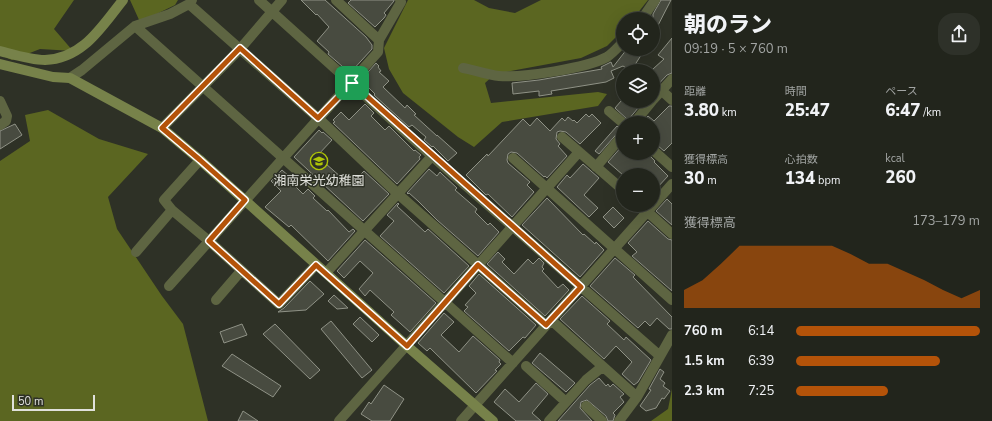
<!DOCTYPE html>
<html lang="ja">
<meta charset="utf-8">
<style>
:root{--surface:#22251c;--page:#2e3129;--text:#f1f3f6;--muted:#a2a5a3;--line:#3f423b;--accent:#b45309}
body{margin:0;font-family:"Nunito Sans","Noto Sans JP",sans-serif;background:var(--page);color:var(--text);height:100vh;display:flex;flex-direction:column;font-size:15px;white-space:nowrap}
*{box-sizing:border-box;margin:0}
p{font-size:13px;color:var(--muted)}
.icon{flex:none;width:22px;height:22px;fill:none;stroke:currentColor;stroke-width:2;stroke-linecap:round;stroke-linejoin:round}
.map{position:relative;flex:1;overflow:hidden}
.drawer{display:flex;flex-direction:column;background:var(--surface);width:320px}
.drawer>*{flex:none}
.fabs{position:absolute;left:616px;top:12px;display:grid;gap:8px}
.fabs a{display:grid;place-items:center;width:44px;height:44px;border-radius:50%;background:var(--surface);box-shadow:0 4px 16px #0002,0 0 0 1px var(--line);font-size:20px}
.scale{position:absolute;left:12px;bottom:10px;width:83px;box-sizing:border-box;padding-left:4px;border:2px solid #e0e1db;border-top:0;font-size:11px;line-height:14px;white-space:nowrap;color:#e0e1db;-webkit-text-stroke:3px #2e3126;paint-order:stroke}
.pin{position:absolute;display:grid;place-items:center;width:34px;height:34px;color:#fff;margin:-17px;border-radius:8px;box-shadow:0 2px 6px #0006}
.round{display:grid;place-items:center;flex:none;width:42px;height:42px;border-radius:16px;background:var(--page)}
.headline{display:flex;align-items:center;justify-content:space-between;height:68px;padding:0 12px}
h1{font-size:22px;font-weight:800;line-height:30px}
.stats{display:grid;grid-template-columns:repeat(3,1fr);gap:6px;height:68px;padding:4px 12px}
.stats div{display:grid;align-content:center}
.stats b{font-size:17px;font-weight:800}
.stats small{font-size:11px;font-weight:400}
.stats p{font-size:11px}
.chart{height:112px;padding:8px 12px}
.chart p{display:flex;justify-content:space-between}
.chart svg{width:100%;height:72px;margin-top:4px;fill:var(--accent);opacity:.7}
ul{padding:0 12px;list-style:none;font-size:13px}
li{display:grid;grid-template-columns:64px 48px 1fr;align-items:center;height:30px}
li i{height:10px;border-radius:5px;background:var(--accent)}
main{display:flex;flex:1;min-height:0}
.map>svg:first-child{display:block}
.forest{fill:#5b6621}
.building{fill:#484b40;stroke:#8f9286}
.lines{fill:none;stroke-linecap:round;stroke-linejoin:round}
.street{stroke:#5e6542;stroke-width:10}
.secondary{stroke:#77824a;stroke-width:10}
.route-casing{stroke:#fff;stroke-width:8}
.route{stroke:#b45309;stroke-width:5}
.labels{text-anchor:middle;stroke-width:3;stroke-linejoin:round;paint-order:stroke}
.poi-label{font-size:13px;fill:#e0e1db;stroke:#2e3126}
</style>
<main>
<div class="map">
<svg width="672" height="421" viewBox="0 0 672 421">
<rect width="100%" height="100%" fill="#2e3126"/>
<path class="forest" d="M0 0H74L54 29 73 51 40 49 12 60 0 55Z
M130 0H178L175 5 140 22Z
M408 0H474L489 8 515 13 541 0H648L633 19H623V30L607 46 581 58 495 74 485 83 491 103 598 92 607 94 598 106 502 122 474 147 458 137 403 93 389 69 384 48Z
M48 110 99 139 148 154 108 197 117 229 162 296 183 324 208 421H0V161L30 141 25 115Z
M672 389V421H651L668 409Z"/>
<path class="building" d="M301 0H325L366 37 372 45V49L350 73 328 54 329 52 317 41 329 27 317 14 316 15Z
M351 0H394V1L384 13 386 15 384 18 375 27 348 3Z
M661 0H671L653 35V14Z
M672 38V73L667 75 653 90V69L664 59 658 55Z
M627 49H645L631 71 623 66 611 71 614 78 606 82 551 91 552 94 539 96V91L513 94 512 83 539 80 602 69 601 67 611 62 613 67Z
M376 63 379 66 378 67 381 71 379 72 389 81 383 87 405 108 407 105 416 114 414 115 437 136V135L457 153 448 161 433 146 432 147 424 140 426 137 412 125 409 127 374 95 375 94 361 80Z
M621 101H644L628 120 615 108Z
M365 104 374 113 371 116 385 130 389 126 414 151 415 150 421 155 419 157 420 159 397 184 333 123 335 122 333 120 341 112 349 120Z
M669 106H672V143L664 151 657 145 653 144V123H642L648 116 654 121Z
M586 114 589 117 592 114 601 123 580 144 566 132 560 131 557 132 556 139 560 144 558 146 567 156 547 178 545 176 544 177 517 153 511 152 508 154 507 160 508 163 530 182 527 185 534 192 512 217 488 194 486 195 466 175 487 154 488 156 523 119 530 126 537 118 550 131 562 118 565 121 568 117 573 121 574 120 577 123Z
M15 124 22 135 0 149V131Z
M617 126 621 129 599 154 595 151Z
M319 130 322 133 323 132 332 140 317 156 350 185 364 171 389 194 363 221 294 157Z
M623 145V153H647L655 161 654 162 668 176 656 189 658 190 653 196V175H623L608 162Z
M583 164 599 178 584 195 598 208 589 217 557 187 567 175 570 178Z
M429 169 437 176 440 172 442 174 457 188 455 190 477 209 475 212 488 225 490 223 499 232 478 256 437 220 418 201 409 193 408 194 407 193Z
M282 170 291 178 289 180 303 194 308 189 315 196 313 198 327 211 328 210 349 232 353 229 355 231 328 261 291 225 289 227 265 207 281 191 271 181Z
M547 198 583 235 584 234 595 244 596 242 604 250 580 277 522 225Z
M667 199 672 204V225L656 211Z
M398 203 399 204 397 206 425 232 428 229 469 266 444 293 380 236 394 221 387 215Z
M613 207 624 218 614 228 603 217Z
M648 221 668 239 672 240V291L632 256 637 252 628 243Z
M365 240 436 303 410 332 391 315 394 312 370 290 365 296 359 289 373 273 360 261 344 278 337 271Z
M498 252 505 259 502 262 514 274 528 259 533 264 539 258 544 263 542 267 544 269 542 271 558 288 563 284 569 290 545 316 487 264Z
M615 258 635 275 633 277 672 317V329H669L657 318 650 326 645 321 638 328 590 286Z
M479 274 536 325 525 338 523 337 509 351 464 311 468 307 465 305 476 293 469 286Z
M310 281 324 294 306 310 278 312 284 308Z
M334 295 348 308 337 309 328 301Z
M582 296 610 321 607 324 624 340 626 337 651 360 638 382 634 385 622 374 632 362 616 346 604 359 560 319Z
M444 313 454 322 441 335 459 352 473 336 500 360 499 362 501 364 495 370 497 371 476 393 430 348 427 351 418 343Z
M360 317 379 335 372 342 353 324Z
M331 321 372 370 362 378 321 329Z
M242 324 247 335 224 343 220 332Z
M275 324 320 370 310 379 263 334Z
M540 353 575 383 566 392 532 363Z
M232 354 281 386 273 397 222 366Z
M660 369 664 372 660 379 665 383 663 386 670 391 664 399 662 398 656 408 646 411 640 406 651 390 649 389Z
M599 378 606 386 608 384 610 387 613 384 624 394 620 397 624 402 613 413 615 415 613 421H608L606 416 587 400 581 402 580 408 592 421H558L590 385Z
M536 383 548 394 532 413 541 421H516L494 402 505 389 519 402Z
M384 385 404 399 390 421H372L361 414 369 402 371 404Z
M243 411 258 421H238Z"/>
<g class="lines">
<path class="street" d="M259 0 432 156 660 356
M189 4 318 118 397 193 546 325
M642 19 655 0
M135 26 513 363
M379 40 401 2 400 0
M463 68C475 70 487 75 499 76 523 78 587 68 607 57 613 53 618 47 623 42
M70 78 82 70 135 26 170 14 189 4 192 0
M661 90 672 100
M653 100 672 79
M0 101 7 116 6 121 0 125
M609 111 623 123
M634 123 652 101
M162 128 240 49 282 0
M562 137 623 190
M653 150 672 167
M513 158 672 300
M200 160 164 200 172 210 209 241 279 304 316 265
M596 167 623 135
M640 205 672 234
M136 252 172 210
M326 273 432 156
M169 286 378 52 379 40 336 0
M216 300 241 271
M551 320 637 397
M526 366 566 402
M586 406 602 421
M339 421 579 152
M461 421 672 184
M549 421 586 380 602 367
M619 421 637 397 672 335"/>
<path class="secondary" d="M0 51C15 55 30 60 45 60 83 59 102 26 123 0
M0 64 53 77 70 78 162 128 200 160 407 346 493 421"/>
</g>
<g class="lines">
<defs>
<path id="route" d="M240 48 318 118 352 83 581 287 546 325 478 265 407 346 316 265 279 304 209 241 245 200 200 160 162 128Z"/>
</defs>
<use href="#route" class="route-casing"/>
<use href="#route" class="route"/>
</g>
<defs>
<symbol id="school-ring" viewBox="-11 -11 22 22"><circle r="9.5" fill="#2e3126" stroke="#afc507" stroke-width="1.5"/><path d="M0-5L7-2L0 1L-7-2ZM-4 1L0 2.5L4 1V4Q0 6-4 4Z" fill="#afc507"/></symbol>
</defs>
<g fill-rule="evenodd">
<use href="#school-ring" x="309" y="151" width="20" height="20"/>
</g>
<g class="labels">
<g class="poi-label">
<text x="319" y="185">湘南栄光幼稚園</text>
</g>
</g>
</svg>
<div class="fabs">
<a><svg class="icon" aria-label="locate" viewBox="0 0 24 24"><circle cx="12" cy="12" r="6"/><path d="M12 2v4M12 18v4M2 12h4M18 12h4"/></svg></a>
<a><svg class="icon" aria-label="layers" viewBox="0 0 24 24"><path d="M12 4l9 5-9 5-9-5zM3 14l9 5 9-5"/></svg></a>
<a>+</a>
<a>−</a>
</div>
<div class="scale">50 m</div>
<div class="pin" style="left:352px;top:83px;background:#1e9e55"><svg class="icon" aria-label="arrive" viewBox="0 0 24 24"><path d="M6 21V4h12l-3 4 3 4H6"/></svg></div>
</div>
<section class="drawer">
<div class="headline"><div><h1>朝のラン</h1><p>09:19 · 5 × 760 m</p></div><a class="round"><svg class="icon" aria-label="share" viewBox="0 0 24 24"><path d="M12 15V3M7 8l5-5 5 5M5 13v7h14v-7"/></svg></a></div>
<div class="stats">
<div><p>距離</p><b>3.80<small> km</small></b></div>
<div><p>時間</p><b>25:47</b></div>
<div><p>ペース</p><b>6:47<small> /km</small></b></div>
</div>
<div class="stats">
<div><p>獲得標高</p><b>30<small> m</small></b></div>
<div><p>心拍数</p><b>134<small> bpm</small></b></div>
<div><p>kcal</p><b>260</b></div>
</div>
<div class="chart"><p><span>獲得標高</span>173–179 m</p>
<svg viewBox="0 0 160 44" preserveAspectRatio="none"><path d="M0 44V33L10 27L20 17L30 6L40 6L50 6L60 6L70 6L80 6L90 11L100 17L110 17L120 22L130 27L140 33L150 38L160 33V44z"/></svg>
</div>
<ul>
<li><b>760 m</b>6:14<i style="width:100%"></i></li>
<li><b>1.5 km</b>6:39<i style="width:78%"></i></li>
<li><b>2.3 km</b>7:25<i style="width:50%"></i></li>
</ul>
</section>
</main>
